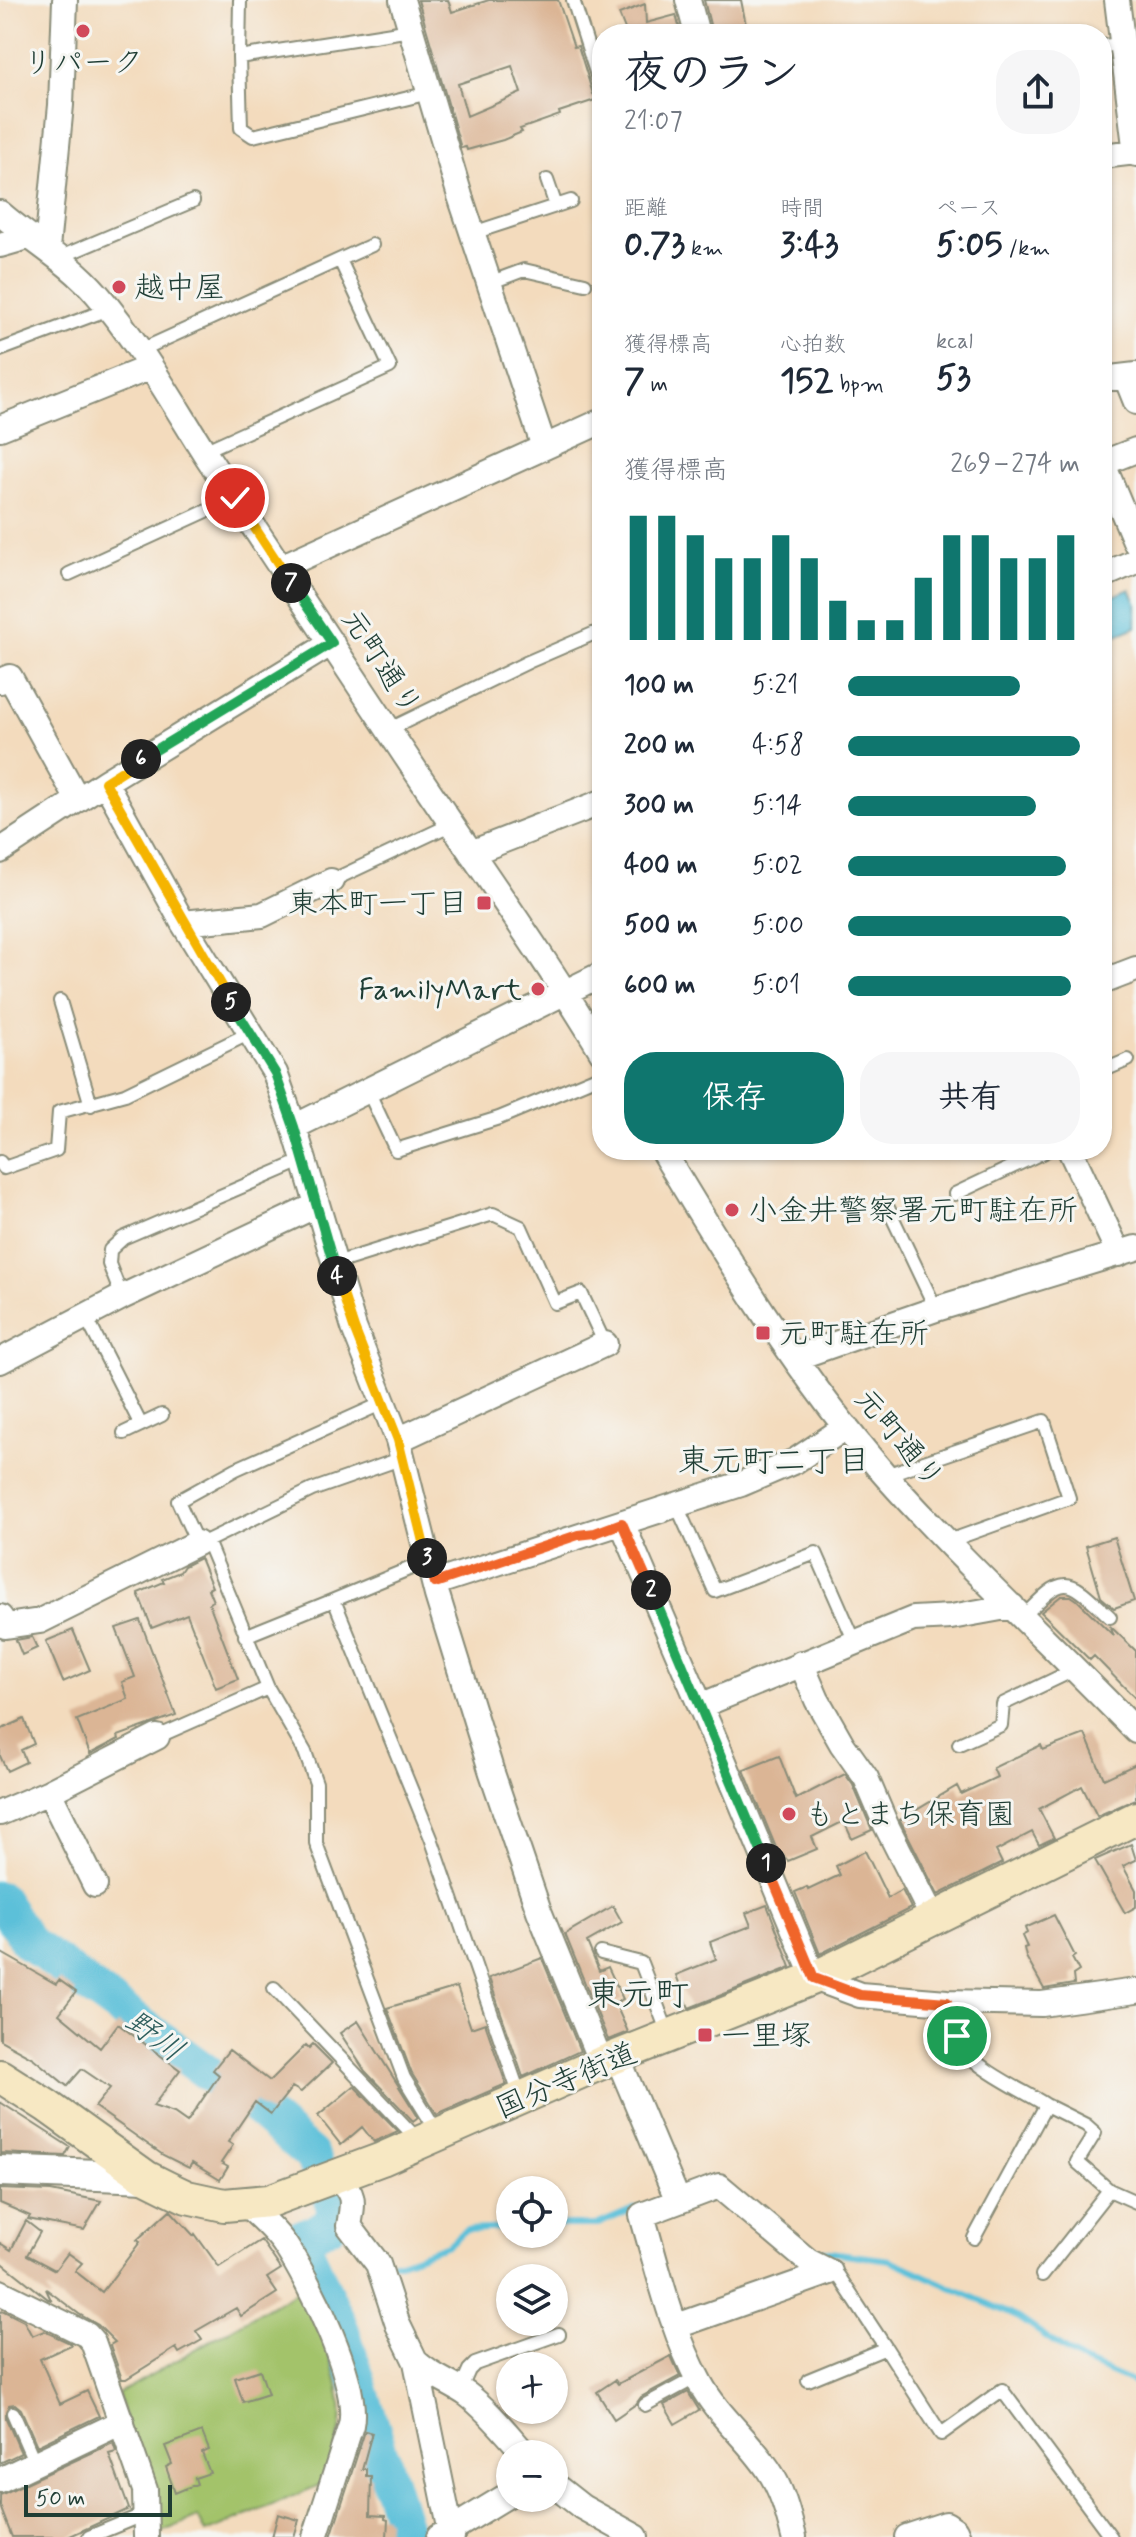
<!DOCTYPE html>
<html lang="ja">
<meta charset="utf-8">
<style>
:root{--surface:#fff;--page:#f6f6f7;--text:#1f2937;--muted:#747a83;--accent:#0f766e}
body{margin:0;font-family:Mynerve,"Klee One",sans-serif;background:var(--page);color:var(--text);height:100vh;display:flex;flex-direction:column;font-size:30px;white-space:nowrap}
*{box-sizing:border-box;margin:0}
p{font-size:26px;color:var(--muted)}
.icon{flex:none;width:44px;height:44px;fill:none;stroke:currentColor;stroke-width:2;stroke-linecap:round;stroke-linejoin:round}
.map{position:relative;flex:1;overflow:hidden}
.details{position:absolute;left:592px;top:24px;width:520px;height:1136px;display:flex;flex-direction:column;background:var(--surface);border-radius:32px;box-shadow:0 2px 6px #0004}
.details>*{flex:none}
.controls{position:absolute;left:496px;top:2176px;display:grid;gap:16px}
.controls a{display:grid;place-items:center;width:72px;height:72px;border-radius:50%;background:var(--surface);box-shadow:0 2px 6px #0004;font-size:40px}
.scale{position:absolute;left:24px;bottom:20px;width:148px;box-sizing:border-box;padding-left:8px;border:4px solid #1f3d34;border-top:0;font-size:22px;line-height:28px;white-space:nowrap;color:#1f3d34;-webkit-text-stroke:6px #f6f6f2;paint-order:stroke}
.pin{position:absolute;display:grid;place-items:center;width:68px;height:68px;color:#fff;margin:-34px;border:4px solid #fff;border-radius:50%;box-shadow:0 2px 8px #0007}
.km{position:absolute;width:40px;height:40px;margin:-20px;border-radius:50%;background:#222;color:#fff;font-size:22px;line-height:40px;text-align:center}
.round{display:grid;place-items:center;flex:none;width:84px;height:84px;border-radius:32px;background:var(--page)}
.summary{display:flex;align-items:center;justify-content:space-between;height:136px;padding:0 32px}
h1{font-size:44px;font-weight:700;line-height:60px}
.figures{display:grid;grid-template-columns:repeat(3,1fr);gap:12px;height:136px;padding:8px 32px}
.figures div{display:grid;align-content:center}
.figures b{font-size:34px;font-weight:700}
.figures small{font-size:22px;font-weight:400}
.figures p{font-size:22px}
.chart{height:224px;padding:16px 32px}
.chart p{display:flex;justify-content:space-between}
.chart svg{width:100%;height:144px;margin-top:8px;stroke:var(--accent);stroke-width:6}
.primary-button{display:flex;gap:16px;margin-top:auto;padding:16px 32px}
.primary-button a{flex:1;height:92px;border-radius:32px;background:var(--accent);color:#fff;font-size:32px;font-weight:700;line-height:92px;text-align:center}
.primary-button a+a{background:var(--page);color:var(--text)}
ul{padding:0 32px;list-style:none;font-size:26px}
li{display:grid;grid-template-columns:128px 96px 1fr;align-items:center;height:60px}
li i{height:20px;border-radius:10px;background:var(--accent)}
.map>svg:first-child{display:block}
.green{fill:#a3c36b;stroke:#618050;stroke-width:2}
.water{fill:#5bc0d9;stroke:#3d7e86;stroke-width:2}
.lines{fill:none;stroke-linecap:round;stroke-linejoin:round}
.stream{stroke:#5bc0d9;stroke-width:6}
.river{stroke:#5bc0d9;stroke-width:36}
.building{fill:#dbb595;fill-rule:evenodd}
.service-casing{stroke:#898c78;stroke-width:16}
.minor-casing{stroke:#898c78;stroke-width:28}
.tertiary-casing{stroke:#898c78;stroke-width:34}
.secondary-casing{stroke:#898c78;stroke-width:36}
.service{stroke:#fff;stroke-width:12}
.minor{stroke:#fff;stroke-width:24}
.tertiary{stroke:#fff;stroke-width:30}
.secondary{stroke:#f7e8c3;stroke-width:32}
.split-1-casing{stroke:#fff;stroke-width:16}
.split-2-casing{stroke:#fff;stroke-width:16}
.split-3-casing{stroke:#fff;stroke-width:16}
.split-4-casing{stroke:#fff;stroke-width:16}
.split-5-casing{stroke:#fff;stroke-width:16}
.split-6-casing{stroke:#fff;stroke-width:16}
.split-7-casing{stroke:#fff;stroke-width:16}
.split-8-casing{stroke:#fff;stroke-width:16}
.split-1{stroke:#f0652b;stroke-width:10}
.split-2{stroke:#22a559;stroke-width:10}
.split-3{stroke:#f0652b;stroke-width:10}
.split-4{stroke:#f5b400;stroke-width:10}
.split-5{stroke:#22a559;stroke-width:10}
.split-6{stroke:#f5b400;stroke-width:10}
.split-7{stroke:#22a559;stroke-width:10}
.split-8{stroke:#f5b400;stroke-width:10}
.poi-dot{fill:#d1495b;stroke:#f6f6f2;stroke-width:3}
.labels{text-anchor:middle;stroke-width:6;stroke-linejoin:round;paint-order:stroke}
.poi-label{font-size:30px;fill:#1f3d34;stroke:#f6f6f2;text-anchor:start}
.street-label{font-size:30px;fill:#1f3d34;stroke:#f6f6f2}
.neighbourhood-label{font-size:32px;fill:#1f3d34;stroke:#f6f6f2}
.water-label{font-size:32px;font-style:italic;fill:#2e5e5d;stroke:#f6f6f2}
.quarter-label{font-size:34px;fill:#1f3d34;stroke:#f6f6f2}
</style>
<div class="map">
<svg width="1136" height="2537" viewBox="0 0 1136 2537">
<rect width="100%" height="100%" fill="#f6f6f2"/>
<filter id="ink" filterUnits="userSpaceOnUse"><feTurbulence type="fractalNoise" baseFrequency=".0125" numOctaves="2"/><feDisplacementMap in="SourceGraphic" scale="16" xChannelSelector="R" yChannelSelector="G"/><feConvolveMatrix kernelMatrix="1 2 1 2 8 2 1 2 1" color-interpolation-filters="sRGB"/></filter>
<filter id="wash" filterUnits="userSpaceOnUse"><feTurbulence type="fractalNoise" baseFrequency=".006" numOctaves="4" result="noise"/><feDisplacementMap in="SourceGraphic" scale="32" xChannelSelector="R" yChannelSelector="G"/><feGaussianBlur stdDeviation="1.8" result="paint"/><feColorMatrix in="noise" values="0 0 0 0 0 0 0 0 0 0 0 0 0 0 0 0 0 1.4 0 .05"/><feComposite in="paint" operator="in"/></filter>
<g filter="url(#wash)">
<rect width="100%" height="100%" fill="#f3dbbd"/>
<path class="green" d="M300 2289C318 2325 346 2384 341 2425 338 2445 328 2465 322 2484L206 2533 198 2517 157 2534 118 2394Z"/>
<path class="water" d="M1130 589 1136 603V627L1102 641V601Z"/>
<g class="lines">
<path class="stream" d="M554 2225H596L636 2208
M805 2243 814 2250 891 2260 1019 2318 1080 2360 1136 2384
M394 2262H400L448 2245 466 2230 510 2228"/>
<path class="river" d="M0 1899 28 1942 260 2111 311 2155 316 2165
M329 2194 336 2212 328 2226 300 2238 342 2331 404 2529V2537"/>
</g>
<g id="blocks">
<path class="building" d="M418 0H448L452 12 489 0H558L574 47 578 46 593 94 598 99 559 112 560 115 520 129 522 132 503 140 467 150 466 147 461 148ZM512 66 521 93 467 116 458 84Z
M704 0H741L746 25 712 33Z
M645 4 646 23 676 15 681 34H624L625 29 619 14Z
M1114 1537 1134 1601 1114 1608 1101 1597 1086 1546Z
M200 1558 212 1587 208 1589 213 1601 209 1603 238 1679 216 1688 187 1614 152 1628 138 1593 164 1582 162 1579 180 1572 184 1566Z
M1061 1596H1071L1077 1600 1114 1636 1110 1626 1136 1651V1699L1094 1656 1090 1660 1041 1612Z
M140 1620 176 1715 118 1736 119 1739 90 1754 77 1720 128 1699 122 1682 135 1677 116 1628Z
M73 1630 90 1670 63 1682 46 1641Z
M32 1637 37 1648 22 1655 16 1640Z
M24 1719 34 1744 21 1750 26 1762 7 1771 0 1756V1730Z
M1085 1734 1104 1779 1136 1764V1799L1097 1816 1082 1786 1039 1809 1054 1838 1039 1845 1032 1832 996 1851 1002 1863 938 1895 900 1820 957 1786 961 1794 997 1777 993 1768 1041 1745 1043 1750Z
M779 1756 796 1799 845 1774 853 1785 872 1830 852 1839 844 1821 812 1837 817 1849 788 1861 782 1854 779 1855 744 1770Z
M1131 1844 1136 1860 1123 1866 1136 1890V1907L1125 1913 1095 1860Z
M865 1851 888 1898 902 1890 911 1908 820 1954 795 1892 807 1887 808 1890 840 1875 836 1866Z
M767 1905 791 1967 689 2008 676 1975 716 1959 710 1942 751 1926 746 1913Z
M613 1906 622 1922 587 1942 599 1971 608 1967 623 1999 615 2003 628 2032 608 2040 565 1934Z
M1054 1915 1075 1956 1072 1958 1079 1971 1073 1975 1074 1984 1044 1989 1026 1957 1024 1948 1027 1947 1022 1936 1027 1933 1025 1928Z
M0 1952 56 1984 59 1980 76 1992 59 2014 100 2048 118 2024 180 2070 153 2106 174 2113 187 2122 219 2075 213 2070 229 2050 270 2081 306 2045 309 2048 313 2044 332 2063 301 2092 292 2087 271 2114 255 2102 228 2142 233 2145 221 2163 228 2167 220 2180 192 2163 189 2168 163 2155 95 2107 110 2088 82 2069 67 2086 33 2058 0 2040Z
M542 1958 580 2051 523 2077 489 1978Z
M457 1987 471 2028 485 2023 506 2084 437 2114 412 2074 387 2008Z
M358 2021 418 2117 413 2121 365 2071 340 2033Z
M354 2086 398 2131 374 2142 362 2127 341 2145 318 2116Z
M0 2102 70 2147 65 2156 0 2153Z
M0 2189 51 2191 101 2201 84 2230 28 2219 30 2216 0 2203Z
M170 2210 194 2236 195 2234 219 2267 261 2240 281 2269 267 2278 277 2293 241 2316 236 2308 196 2331 202 2340 179 2353 176 2348 126 2379H122L110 2345 115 2342 98 2325 79 2314 46 2289 51 2300 48 2299 0 2261V2243L11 2250 26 2221 40 2232 27 2255 55 2270 68 2253 82 2263 75 2271 102 2292 140 2242 137 2240Z
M4 2311 24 2321 32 2336 44 2331 70 2343 71 2345 40 2359 60 2404 87 2391 99 2416 37 2446 21 2409 15 2404 9 2405 5 2416 21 2453 0 2463V2312Z
M671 2356 680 2376 641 2397 636 2404 614 2419 597 2392 615 2380 618 2384Z
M260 2370 268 2394 243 2402 235 2378Z
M688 2392 699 2410 675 2424 664 2405Z
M365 2431 372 2433 362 2469H366V2476H371L370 2515 385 2516V2519L388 2520 387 2537H331Z
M202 2432 209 2450 202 2453 210 2473 195 2478 197 2484 175 2493 166 2467 172 2464 165 2446Z
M113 2443 116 2452 109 2454 129 2509 68 2537H12L0 2506V2495Z
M278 2514 299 2520 294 2537H272Z"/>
</g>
</g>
<g filter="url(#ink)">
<use href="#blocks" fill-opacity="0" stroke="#898c78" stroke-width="2"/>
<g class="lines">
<defs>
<path id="service" d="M240 0 239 57 411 30
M573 0 602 91
M1102 46 1123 44
M239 57 241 128 253 136 429 93
M547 180 556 206
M473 233 571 201
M58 258 193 201
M489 283 524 270 585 284
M0 350 109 309
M141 350 372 245
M204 451 390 367 340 260
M69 574 235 498
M388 730 528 662 602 630
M331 881 452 824
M60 1001 91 1105
M1102 1071 1128 1060
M368 1091 396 1150 499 1118 602 1075
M0 1162 4 1168 56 1150 59 1112 125 1094 250 1033
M955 1194 1048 1150
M888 1208 936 1309
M333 1264 493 1214 521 1227 555 1303 581 1293 605 1344
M122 1297 109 1264 110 1250 123 1238 304 1160
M85 1315 141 1425
M383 1403 236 1469 178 1501 197 1543 207 1541 312 1490 403 1458
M124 1433 162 1415
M886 1475 1044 1421 1069 1498 949 1541
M677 1506 715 1591 816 1553 855 1642
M207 1541 268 1688 305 1752 316 1783V1843L404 2078 438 2133
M428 1561 334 1600 431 1838 520 2096
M1023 1617C1066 1572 1067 1577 1110 1617
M245 1636 334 1600
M157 1737 268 1688
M959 1744 1001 1725 1003 1704 1076 1669
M601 1953 641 1963 669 2036
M274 1988 419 2141
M947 2002C951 2017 954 2035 963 2049 980 2071 1022 2090 1046 2105L974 2238
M1046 2105 1086 2125 1095 2133 1077 2162 1109 2190
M1042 2275 1109 2190 1136 2202
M886 2348 941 2434 1002 2390 1111 2537
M808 2380 886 2348 838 2275 830 2272
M460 2390 469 2370 475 2364 559 2334
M645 2405 697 2377
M13 2413 35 2463
M89 2537 147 2513"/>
<path id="minor" d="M402 0 460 196 544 447
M688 0 697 34
M1117 0 1136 154
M1102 156 1136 152
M0 213C32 241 70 262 97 294 140 344 171 400 206 455 265 544 325 633 384 723 455 833 534 939 602 1052
M0 245 28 237
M47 248 61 105 65 0
M1126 377 1136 402
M1102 379 1136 375
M0 428 151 367
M1102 462 1136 543
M1103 463 1136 450
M281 567 602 421
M1102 576 1136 561
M0 681 10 677 78 800
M105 782 183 923 275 1073 294 1127 354 1328 398 1440 437 1595 492 1773 539 1911 601 2063
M0 851 105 782 332 643
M471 853 602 802
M183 923 262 915 331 881
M1102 982 1136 969
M294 1127 602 974
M662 1150C729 1262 799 1376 885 1475 964 1564 1053 1645 1136 1731
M1070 1150 1119 1254
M795 1358 936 1309 1136 1248
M0 1361 122 1297 317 1205
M398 1440 605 1344
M622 1523 718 1747 814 1978 860 1995 947 2002 1042 2004 1136 1991
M435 1583 741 1484 795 1461 846 1427
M0 1617 6 1626 40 1621 197 1543
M801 1663 817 1700 842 1744 866 1778 886 1825 934 1920
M700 1706 913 1619 951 1617 1012 1606
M49 1792 95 1885
M0 1813 49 1792 157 1737
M617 2056 678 2201
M337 2177C356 2195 353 2202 349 2226L378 2264 398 2325 416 2362 452 2537
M246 2204C259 2217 275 2230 285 2245 309 2281 360 2383 351 2425L315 2537
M0 2292 87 2335 93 2342 145 2490 146 2537
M677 2326 830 2272
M416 2362C433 2378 450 2382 468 2395 490 2412 507 2434 525 2454
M0 2480 122 2422
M554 2485 582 2507 636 2537
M439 2537 510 2494
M794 2537C788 2513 782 2489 768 2469 747 2438 718 2416 700 2383 672 2332 658 2270 642 2215L719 2186 808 2261 830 2272
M907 2537 946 2524 955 2530 958 2537"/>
<path id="tertiary" d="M0 2171 146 2177"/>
<path id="secondary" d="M0 2076 47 2106 146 2177 168 2188 187 2197 224 2205 269 2201 382 2159 601 2063 814 1978 1136 1818"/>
</defs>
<use href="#service" class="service-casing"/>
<use href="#minor" class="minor-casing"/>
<use href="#tertiary" class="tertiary-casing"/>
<use href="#secondary" class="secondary-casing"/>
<use href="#service" class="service"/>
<use href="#minor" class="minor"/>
<use href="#tertiary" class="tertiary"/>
<use href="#secondary" class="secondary"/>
</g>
</g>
<g class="lines" filter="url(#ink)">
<defs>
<path id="split-1" d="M766 1863 814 1978 860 1995 947 2002 957 2036"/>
<path id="split-2" d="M651 1590 766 1863"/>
<path id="split-3" d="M427 1558 435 1583 578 1535 595 1533 622 1523 651 1590"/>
<path id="split-4" d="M337 1276 354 1328 398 1440 427 1558"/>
<path id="split-5" d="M231 1002 275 1073 294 1127 337 1276"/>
<path id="split-6" d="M141 759 105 782 231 1002"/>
<path id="split-7" d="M141 759 332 643 291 583"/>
<path id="split-8" d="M235 498 291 583"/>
</defs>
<use href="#split-1" class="split-1-casing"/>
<use href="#split-2" class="split-2-casing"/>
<use href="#split-3" class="split-3-casing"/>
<use href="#split-4" class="split-4-casing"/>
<use href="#split-5" class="split-5-casing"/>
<use href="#split-6" class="split-6-casing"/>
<use href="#split-7" class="split-7-casing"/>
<use href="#split-8" class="split-8-casing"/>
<use href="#split-1" class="split-1"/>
<use href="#split-2" class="split-2"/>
<use href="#split-3" class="split-3"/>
<use href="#split-4" class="split-4"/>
<use href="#split-5" class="split-5"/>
<use href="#split-6" class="split-6"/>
<use href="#split-7" class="split-7"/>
<use href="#split-8" class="split-8"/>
</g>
<g class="poi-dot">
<circle cx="83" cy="31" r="8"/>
<circle cx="119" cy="287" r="8"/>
<rect x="476" y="895" width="16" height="16" rx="4"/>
<circle cx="538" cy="989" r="8"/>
<circle cx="732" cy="1210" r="8"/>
<rect x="755" y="1325" width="16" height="16" rx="4"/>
<circle cx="789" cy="1814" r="8"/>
<rect x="697" y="2027" width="16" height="16" rx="4"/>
</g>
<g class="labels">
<g class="poi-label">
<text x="83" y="72" text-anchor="middle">リパーク</text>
<text x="135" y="297">越中屋</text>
<text x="468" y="913" text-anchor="end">東本町一丁目</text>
<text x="522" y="999" text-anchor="end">FamilyMart</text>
<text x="748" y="1220">小金井警察署元町駐在所</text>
<text x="779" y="1343">元町駐在所</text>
<text x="805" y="1824">もとまち保育園</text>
<text x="721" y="2045">一里塚</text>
</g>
<g class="street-label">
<text transform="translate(382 662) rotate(57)" y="10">元町通り</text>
<text transform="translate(900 1438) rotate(50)" y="10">元町通り</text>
<text transform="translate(566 2080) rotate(-23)" y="10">国分寺街道</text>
</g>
<g class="neighbourhood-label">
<text x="774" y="1471">東元町二丁目</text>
</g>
<g class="water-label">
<text transform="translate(155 2035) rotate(36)" y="11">野川</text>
</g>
<g class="quarter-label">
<text x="638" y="2005">東元町</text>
</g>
</g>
</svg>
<div class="controls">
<a><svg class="icon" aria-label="locate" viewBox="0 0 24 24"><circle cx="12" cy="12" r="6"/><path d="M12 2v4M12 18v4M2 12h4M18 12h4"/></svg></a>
<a><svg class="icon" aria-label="layers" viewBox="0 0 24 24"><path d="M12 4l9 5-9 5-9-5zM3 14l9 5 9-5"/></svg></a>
<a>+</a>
<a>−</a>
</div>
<div class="scale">50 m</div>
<div class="pin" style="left:957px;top:2036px;background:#1e9e55"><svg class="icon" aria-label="arrive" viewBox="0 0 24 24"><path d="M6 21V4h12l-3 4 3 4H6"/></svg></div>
<div class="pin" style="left:235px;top:498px;background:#d93025"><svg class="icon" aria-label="check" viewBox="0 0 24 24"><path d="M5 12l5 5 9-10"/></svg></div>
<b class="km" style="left:766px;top:1863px">1</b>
<b class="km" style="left:651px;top:1590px">2</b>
<b class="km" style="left:427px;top:1558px">3</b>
<b class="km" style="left:337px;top:1276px">4</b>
<b class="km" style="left:231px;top:1002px">5</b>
<b class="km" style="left:141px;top:759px">6</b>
<b class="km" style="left:291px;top:583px">7</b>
<section class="details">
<div class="summary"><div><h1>夜のラン</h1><p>21:07</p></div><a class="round"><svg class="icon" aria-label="share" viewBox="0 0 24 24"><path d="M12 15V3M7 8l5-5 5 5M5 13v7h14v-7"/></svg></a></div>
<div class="figures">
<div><p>距離</p><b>0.73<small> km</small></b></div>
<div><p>時間</p><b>3:43</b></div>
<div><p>ペース</p><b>5:05<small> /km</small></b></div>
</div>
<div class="figures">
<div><p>獲得標高</p><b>7<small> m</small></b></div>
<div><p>心拍数</p><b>152<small> bpm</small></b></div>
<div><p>kcal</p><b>53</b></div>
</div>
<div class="chart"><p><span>獲得標高</span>269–274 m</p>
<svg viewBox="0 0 160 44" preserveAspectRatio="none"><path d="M5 44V6M15 44V6M25 44V12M35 44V19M45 44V19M55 44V12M65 44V19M75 44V32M85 44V38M95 44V38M105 44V25M115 44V12M125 44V12M135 44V19M145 44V19M155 44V12"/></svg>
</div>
<ul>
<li><b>100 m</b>5:21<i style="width:74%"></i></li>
<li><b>200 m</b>4:58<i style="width:100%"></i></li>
<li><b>300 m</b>5:14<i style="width:81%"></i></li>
<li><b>400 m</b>5:02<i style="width:94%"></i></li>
<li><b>500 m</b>5:00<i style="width:96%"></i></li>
<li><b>600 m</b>5:01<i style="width:96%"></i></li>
</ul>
<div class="primary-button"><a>保存</a><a>共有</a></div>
</section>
</div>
